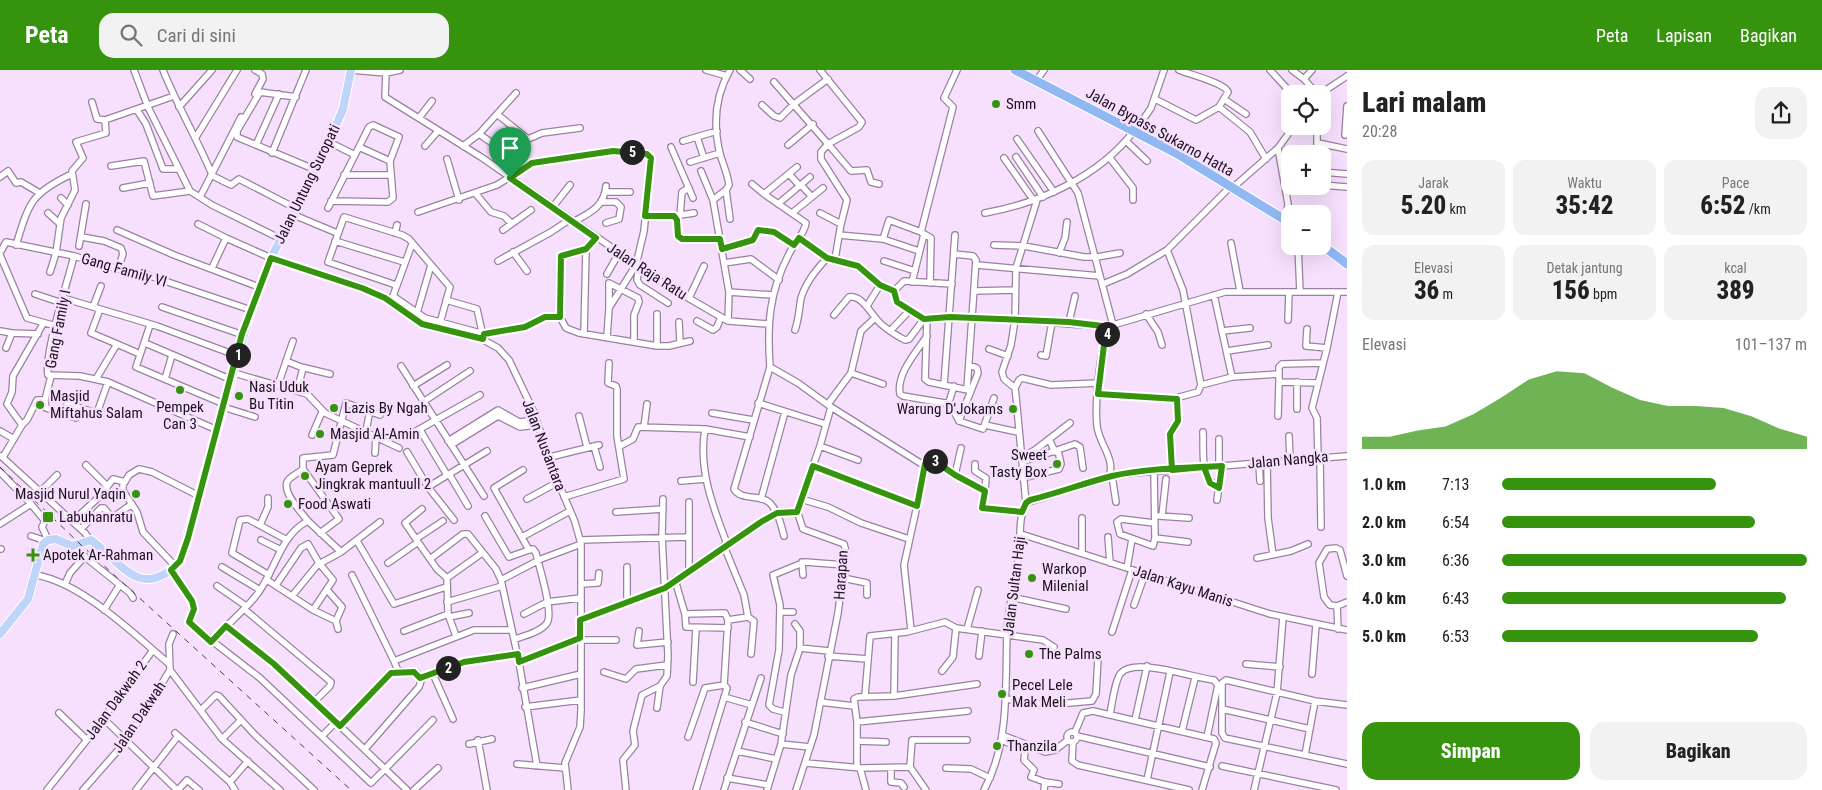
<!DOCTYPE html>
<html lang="id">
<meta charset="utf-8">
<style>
:root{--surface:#fff;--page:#f2f2f2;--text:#222;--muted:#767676;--accent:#35930e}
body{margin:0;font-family:"Roboto Condensed",sans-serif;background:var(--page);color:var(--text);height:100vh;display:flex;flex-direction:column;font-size:19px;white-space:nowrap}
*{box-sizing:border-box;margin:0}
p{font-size:16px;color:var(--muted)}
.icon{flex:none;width:28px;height:28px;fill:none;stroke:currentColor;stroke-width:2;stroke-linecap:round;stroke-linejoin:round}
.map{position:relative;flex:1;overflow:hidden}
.sheet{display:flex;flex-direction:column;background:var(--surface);width:475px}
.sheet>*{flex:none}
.tools{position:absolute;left:1281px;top:15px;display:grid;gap:10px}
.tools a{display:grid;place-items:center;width:50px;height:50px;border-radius:10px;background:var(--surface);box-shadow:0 5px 20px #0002;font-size:25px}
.pin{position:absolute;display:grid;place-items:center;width:42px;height:42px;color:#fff;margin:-51px -21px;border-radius:50% 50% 50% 0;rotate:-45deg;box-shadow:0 0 5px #0007}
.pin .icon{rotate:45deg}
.km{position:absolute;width:25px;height:25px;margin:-12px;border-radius:50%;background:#222;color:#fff;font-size:14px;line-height:25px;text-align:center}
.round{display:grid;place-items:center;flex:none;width:52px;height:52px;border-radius:15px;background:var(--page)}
.overview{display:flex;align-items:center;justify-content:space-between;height:85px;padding:0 15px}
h1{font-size:28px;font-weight:800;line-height:38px}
.metrics{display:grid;grid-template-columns:repeat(3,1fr);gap:8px;height:85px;padding:5px 15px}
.metrics div{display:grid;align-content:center;border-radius:12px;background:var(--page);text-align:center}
.metrics b{font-size:25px;font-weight:800}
.metrics small{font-size:14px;font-weight:400}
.metrics p{font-size:14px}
.chart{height:140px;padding:10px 15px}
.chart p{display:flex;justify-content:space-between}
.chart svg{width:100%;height:90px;margin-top:5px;fill:var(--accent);opacity:.7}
.action{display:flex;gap:10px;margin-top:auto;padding:10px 15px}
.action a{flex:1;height:58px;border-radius:15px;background:var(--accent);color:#fff;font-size:20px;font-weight:800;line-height:58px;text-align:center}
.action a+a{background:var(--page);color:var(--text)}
ul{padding:0 15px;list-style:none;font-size:16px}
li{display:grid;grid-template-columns:80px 60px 1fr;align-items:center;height:38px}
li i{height:12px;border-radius:6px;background:var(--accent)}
header{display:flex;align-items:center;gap:30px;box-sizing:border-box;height:70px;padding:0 25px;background:var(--accent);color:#fff}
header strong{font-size:24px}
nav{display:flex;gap:28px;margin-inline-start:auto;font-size:18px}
.search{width:350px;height:45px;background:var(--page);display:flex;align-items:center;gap:12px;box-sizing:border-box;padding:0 18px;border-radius:15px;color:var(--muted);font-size:19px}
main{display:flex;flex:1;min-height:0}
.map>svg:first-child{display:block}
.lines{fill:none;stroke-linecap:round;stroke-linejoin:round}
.minor-casing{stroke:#9a80a1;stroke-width:8}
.major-casing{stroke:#fff;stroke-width:10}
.highway-casing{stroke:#fff;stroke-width:11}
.minor{stroke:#fff;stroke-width:5.5}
.major{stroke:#bed4f8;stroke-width:8}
.highway{stroke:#92b8f4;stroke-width:9}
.rail{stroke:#4b3e4d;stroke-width:1;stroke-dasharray:6 6;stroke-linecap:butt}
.route-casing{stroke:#fff;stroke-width:10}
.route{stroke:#35930e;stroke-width:6}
.poi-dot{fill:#35930e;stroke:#f7e0fd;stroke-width:2}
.labels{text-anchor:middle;stroke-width:5;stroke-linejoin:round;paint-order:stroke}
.poi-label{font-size:15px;fill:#1c121e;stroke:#f7e0fd;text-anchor:start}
.street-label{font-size:15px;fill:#1c121e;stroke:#f7e0fd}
</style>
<header>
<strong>Peta</strong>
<div class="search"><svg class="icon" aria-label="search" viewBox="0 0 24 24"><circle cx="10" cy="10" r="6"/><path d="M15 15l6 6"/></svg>Cari di sini</div>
<nav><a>Peta</a><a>Lapisan</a><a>Bagikan</a></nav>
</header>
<main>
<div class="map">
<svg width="1347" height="720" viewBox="0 0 1347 720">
<rect width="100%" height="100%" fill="#f7e0fd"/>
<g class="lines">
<defs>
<path id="minor" d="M134 0 148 37 190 121
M163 0C177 35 196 67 211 102
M255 0 262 4 263 9 255 24
M351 0 386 3 385 27 481 87 666 215 728 251 768 254
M706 0 727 6
M740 0 750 9
M820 0 862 52 859 57 828 74 851 101 867 100 871 112 879 114
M1179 0C1191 5 1225 13 1228 22L1219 37 1250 62 1266 89
M1270 0 1292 24
M1292 0 1304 9 1317 24
M386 3 400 0
M1039 7 1044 0
M1304 9 1312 0
M774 12 828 74 821 82V89L847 130 841 154 835 189
M1320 24 1347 6
M296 27 260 22 237 61V67L316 100
M1155 29 1196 50 1219 37
M1224 29 1246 44
M92 32 97 49 105 50
M762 35 774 46 780 48 794 34 828 9
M179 37 212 0
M137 40 146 54 163 99H179
M498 45 528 69 542 63 580 58
M419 48 432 31
M1303 56 1317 59V84
M1138 57 1151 38 1164 0
M1038 61 1078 123 1113 255
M479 64 508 84
M1345 65 1347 36
M196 67 237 0
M697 67 704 88
M1017 69 1054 122
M683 71 717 61
M1126 71 1147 91
M1318 73 1347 79
M256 75 279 24
M788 75 813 54
M425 76 438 61
M463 76 479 64 516 23
M671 77 693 128
M1278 78 1288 134 1287 144
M272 83 306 0
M355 85 369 57 373 55 399 67 390 91
M1016 87 1043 127
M1109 87 1133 118V130
M1004 88 1034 131
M447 89 459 130
M690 92 720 83
M111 96 144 91 153 126 190 121 212 135 281 169
M701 101 713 130
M1322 102 1347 104
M789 104 800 116
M211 105 231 115 239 109 297 139
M344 105H390
M0 107 8 101 16 113 21 112 38 122
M752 114 764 124 806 153C804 165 794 173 789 184 769 222 767 255 770 297L798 313 831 337 820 376 797 441
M1237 114 1278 78 1294 56
M801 115 812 127
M1322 115 1347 117
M1286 117 1294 116
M123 118 150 113
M689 118 682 122 680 145 694 143
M726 120 730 149
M605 122H630
M476 124 491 142 504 146 511 153
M764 124 797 97
M200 127 241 47
M61 128 68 135
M331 131 388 132 393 128 390 91 359 77
M602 132H616L621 137 619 149 606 153
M778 134 810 107
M328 138 355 85 329 72
M552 138 570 115
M418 142 497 115 532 93 613 81 647 83 651 88 644 161 636 195 609 238 607 267
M48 143 59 153
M792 143 823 118
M820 143 841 154
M985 143C1041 133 1099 106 1134 61
M294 145 337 163
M645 146H674L677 150 678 166 682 169H720
M573 152C590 143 604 137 606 116
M198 154 226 168
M117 160 174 185 259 217
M503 160 531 140
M395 163 397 155
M924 164 931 168 930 213
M839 165 883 169 919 181
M82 167 104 171 121 178 123 184 118 199
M799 168 827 188 858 196 880 215 894 221 897 232 924 249 950 247 1015 250 1111 257
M883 169 889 150 921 162
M335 171 404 192
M1231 173 1240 221
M412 174 393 226 425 248 484 264 525 257 545 247H560L566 258 579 263 657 276H669L690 271
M16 175C29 133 31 123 72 104
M994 175 1024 176 1084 187H1097L1120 183
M79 176 86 134
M1298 176 1300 222
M721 179 753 170 757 162 761 160 774 162 794 175
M1167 180 1183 220 1201 315
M513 182 527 201
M0 183 6 172 74 186 118 199 144 204 251 240
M1059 183 1065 168 1067 152
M954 184 973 186 976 190 967 319
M0 185 27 248 56 256
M74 186C68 211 44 283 48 305L80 306 108 312 217 360
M498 191 551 162 569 150
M884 191 915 201
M724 193 751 189 779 210
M977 195 1100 206
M639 196 637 210 640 215 668 233
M212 198 226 168 271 188 362 217 385 228 422 254 480 268 498 278 509 290 532 338 558 412 575 452 581 474V641L580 657 565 693 568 720
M50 202 56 183 61 148 75 120 72 101 83 88 76 72 106 63 105 50 174 26
M607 204 619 183
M912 212 924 164 921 162 953 37 944 28 957 0
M1103 214 1127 204 1167 180 1231 116
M396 215 328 192 344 147 402 165 409 169 450 217 440 253
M894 221 904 211 952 214
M976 221 1014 220
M729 222 773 225
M35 224 62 233
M1214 225 1232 307
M63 228 157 256 238 286
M689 228 704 196
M446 230 477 239 483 266
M867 236 880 215
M93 237 101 216
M162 237 243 265
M609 237V213L638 228 639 232 634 245V271
M100 239 91 263 117 274
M417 243 431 195
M657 244V276
M1146 244 1158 262 1162 275
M834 245 849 227C863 225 872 246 881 254 888 260 897 266 905 270L909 269 924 249
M560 247 561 186 586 179 596 168
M927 249 925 309 929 312 968 320
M1288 250 1289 222
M697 251 713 260 717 257 721 247
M728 251 729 222 713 130 726 120 729 115C728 105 723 94 720 84 713 55 715 26 730 0
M679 252 680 273
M1069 252 1075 226
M150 255 136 297 224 334
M1307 259 1306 276 1327 278
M795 260C799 249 799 239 801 228 806 212 816 200 827 188
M0 261 12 263
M890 261 909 241
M1222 261 1250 258
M584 264 586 179
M927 266C917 281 896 304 900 324L903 326 945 333 949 332 954 316
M145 273 232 310
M6 278 12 263 38 264
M989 279 1008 286
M1227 281 1268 275
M1041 285 1046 286 1052 252
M286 291 303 298 297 321
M969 295 977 298 978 303 959 351 983 359 994 328
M401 296 484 426
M301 297 330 304
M770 297 734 419C741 431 761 424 770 433 778 442 781 454 784 466
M234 303 307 324 325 343 399 378
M851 303 883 314
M51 306 45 330 46 338 76 348
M96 309 117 274 140 284
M165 309 172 285
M1318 313 1279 312V297L1282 294 1322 293
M278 315 293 271
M944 315 955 165
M1201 315 1232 307 1279 304
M413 316 447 295
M1015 318 1004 309 1002 302 1011 275 1015 250 1016 198 1037 130
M1098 324 1172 329 1198 322 1201 315
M423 332 470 301
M949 332 959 351
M758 333 825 354
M67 334 97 343 108 312
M828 334 851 303 861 261 875 248
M223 337 255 347
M831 337 925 396
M1297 339V312
M712 343 753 350
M579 346 587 377
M1278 346 1279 312
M22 355 27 350 37 330H45
M985 355 1018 362
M644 357 647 334
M705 359C698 399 713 437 727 474
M420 360 447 405
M0 361 14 369
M366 361 370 340
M1203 362C1204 383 1199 407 1219 418
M411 364 480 325
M312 365 322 342
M1289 366 1290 390
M1049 369 1055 382
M448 371 498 340 519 352 535 350
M451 375 498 346 520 357 537 355
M594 376 600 397
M620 376 633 369 638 357 705 359 750 367
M820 376 858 390
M407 382 428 417 454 450
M375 383 376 366
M1 386 85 463 90 470
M3 387 22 355 7 334 12 322 13 306 43 254
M550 387 599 375
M1021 387 1035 380 1070 353
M1318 388 1317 348 1312 338 1327 278 1338 222
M1320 388 1321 457
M1022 392 1075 374 1080 377 1083 398
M1267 392 1268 448 1273 485
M1259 393 1260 411
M975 394V401L986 408 985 421
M86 395 107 416
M813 396 917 436
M1219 396V369
M303 399 339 449 320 463
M1172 400 1170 363 1178 351 1177 329
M1154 401 1155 468 1153 476 1120 464 1117 452 1121 449 1154 453
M0 402 31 434 0 454
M449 404 468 436
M955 405 961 378
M1112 406 1116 432
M1109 407C1116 389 1099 374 1097 356 1095 336 1099 269 1113 255L1225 222H1347
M1022 408 1059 399 1061 394 1058 381
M681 411 706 409
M428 417 487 381
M41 421 57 405
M564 427 624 409 617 366V319L616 316 608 313 609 293
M527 429 558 412
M761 429 785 342
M801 429 828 437 861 453 909 469
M1217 430 1222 396
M1026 433 1016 327 1015 318 1019 310 1022 308 1051 315 1099 313
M31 434 45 451 42 457 48 470
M616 442 663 439
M485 446 509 487 529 480
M1159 446 1189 448
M1162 446 1166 409
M73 451 100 426 113 409 125 412
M308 451C302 443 283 424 287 412 289 407 299 403 303 399V388L333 385 346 333 380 345
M260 455 268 437V428
M81 459 101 438H104L112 448 132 434
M1021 464 1270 544 1347 560
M31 466 46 471
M522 467 570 441
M1108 467 1110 493
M1155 468 1188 472
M416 469 443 451
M261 470 281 480
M580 470 688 467
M357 471 394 534 446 517
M418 472 405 453 422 439
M70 475 130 523 133 528
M724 476 744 525 748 547 728 550
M0 479H1
M1082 483V448
M1257 488 1291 481 1308 474
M430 489 463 464H468L496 499 501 510 519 592
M802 492 803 505
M321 493 341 482
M388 493 418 472 437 499 447 508
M175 496 143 462 137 442 123 421V415L129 405 139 399 152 402 199 426
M222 497 260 520
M1127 498 1132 469
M171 500 192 531 193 539 189 553 260 608 371 713 385 699 340 656
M689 500V432
M36 505C80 512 135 564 169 594
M269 505 232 483 240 450 248 449 287 470
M352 505 394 591
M447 508 448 544 456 566
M447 508 482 483
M843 508 867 513V525
M267 510 313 540 336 551 338 559
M501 510 541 489 581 474
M675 510 685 544 686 557 728 558
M65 514 70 503 85 486
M581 514 598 513 599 503
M276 515 301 478 308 474 319 493 333 510 313 540
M217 516 246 536
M328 521 342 537 336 551
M292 526 319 493
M1011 527 1066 539
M447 532 502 516
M627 532V497
M1134 535 1145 504
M1337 536 1330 535 1324 527 1319 493 1327 479 1336 478 1340 480 1347 506
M244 539 331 612 330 616 315 631
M104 540 119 516
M780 542H793
M524 544 547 532 580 528
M685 544 725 543 728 550 724 615 705 618 688 667
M449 547 469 543
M748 547 754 551 751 584
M580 550 665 518 761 452 777 443 797 441 803 459 844 474 846 482 838 543 814 665 796 720
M795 554 800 561V578
M226 556 274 594 340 656 388 605 398 601 417 603 421 611 419 617 365 679
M967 559 978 520
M1338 559 1337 536 1347 532
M911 560 904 495 927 390 932 389 955 405 985 421 982 438 1022 442
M404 561 448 544
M639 561 637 575 668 572
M1112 562 1132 500
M515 569C524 566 541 562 547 553 554 542 539 497 536 483L533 479 529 480 494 418 523 400
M580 570H616
M211 572C225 556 242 543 255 527 275 504 279 465 308 451L341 482 380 452
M828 586 868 589
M979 586 982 561
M1246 594 1280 597
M170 600 222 669 280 720
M398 601 394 591 474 560H512
M942 601 953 587 956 558
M604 602 626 609 636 599 667 595
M433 604 453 649
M1312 604 1316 555
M420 608 464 592 517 584
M693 612 696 558
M522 618 581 604
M865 626 870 566 907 562 945 552 956 558 1043 570 1054 577
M894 626 977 614
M724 627 752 635
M1006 629 1046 635 1092 631 1096 624 1098 588 1096 584 1091 583
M820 632 854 636
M1347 635 1315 631 1226 610 1222 613V663L1225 668 1347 694
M525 637 581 630
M657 638 660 616 667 606 668 585 662 467 663 429
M1222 639 1310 659
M201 640 216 625 219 626 255 665 314 720
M784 642 773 639 769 635 779 580 780 535 773 505 805 492 844 495
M59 643 87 670
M1110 644C1112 635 1115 609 1121 603 1135 587 1194 608 1214 610L1218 615 1207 667
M104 649 177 720
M1135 650 1147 596
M745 652 783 664
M857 652 968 641
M1182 661 1195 608
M1067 667a5 5 0 1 1 10 0a5 5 0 1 1-10 0Z
M1075 662 1083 643 1093 641 1214 669 1216 673 1202 720
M175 663 230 712 235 720
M1002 665 1045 682 1055 680 1068 670
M322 666 336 652
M1077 666 1210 697
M222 669 241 650
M478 670 487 720
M1002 670 1025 681 1024 690 1034 700 1031 707 1045 712 1044 720
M858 671 886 672
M1073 672 1072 691 1078 695 1189 720
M469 674 492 669
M781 674 810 677
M737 681 776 689
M1305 685 1315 631
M806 693 862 698 910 697 926 720
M517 694 565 698
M537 696 519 592 580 567
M1222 696 1336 720
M857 697V652L854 629 858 627 894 626 895 564
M910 697 912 670H967
M860 698 866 720
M891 698V712L901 713 904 717
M946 698 971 699 990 708
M727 708 768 715
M1147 710 1170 602
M230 712 248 691
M1045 712 1059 714
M47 720 98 656 153 580
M83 720 127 670 170 600 169 574 173 564
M136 720 178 666
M178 720 187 710 199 720
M407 720 385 699 433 650
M414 720 438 698
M626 720 623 690 635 675 633 661 642 625 660 616
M696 720 727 618 724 615
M724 720 761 608
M767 720 781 674 791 605 800 578 829 581
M984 720C1010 672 1005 617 1007 564 1008 537 1015 511 1019 485 1021 469 1018 447 1026 433L1112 406 1133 403 1347 386
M1254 720 1277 623 1283 547"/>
<path id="major" d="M0 564 28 529 43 474 48 470 56 469 72 476 91 470C123 494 141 532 180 491L251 240 271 188 329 72 343 39 351 0"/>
<path id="highway" d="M1015 0 1176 83 1290 153
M1322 175 1347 194"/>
</defs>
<use href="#minor" class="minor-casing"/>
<use href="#major" class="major-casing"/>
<use href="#highway" class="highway-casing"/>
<use href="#minor" class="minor"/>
<use href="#major" class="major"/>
<use href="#highway" class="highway"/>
<path class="rail" d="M0 397 80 474 351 720"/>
</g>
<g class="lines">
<defs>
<path id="route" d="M510 108 596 168 586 179 561 186 560 247H545L525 257 484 264 483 269 422 254 385 228 362 218 271 188 242 264 188 468 180 491 171 500 192 531 194 539 189 552 211 572 226 556 274 594 340 656 391 603 414 602 420 608 464 592 518 584 519 592 580 568V550L665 518 761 452 777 443 797 442 813 396 917 436 925 394 927 390 932 389 955 405 985 421 982 438 1022 442 1026 433 1030 430C1058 423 1084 413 1112 406 1147 398 1186 398 1222 396L1219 418 1210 413 1204 397 1172 400 1170 364 1178 351 1177 329 1098 324 1104 275 1111 257 1069 252 950 247 924 249 897 232 894 221 880 215 858 196 827 188 799 168 794 175 774 162 758 160 753 170 722 179 720 169H682L678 166 677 150 674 146H645L651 88 647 84 613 81 532 93 510 108"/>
</defs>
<use href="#route" class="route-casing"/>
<use href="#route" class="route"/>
</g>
<g class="poi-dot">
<circle cx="996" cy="34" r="5"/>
<circle cx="180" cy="320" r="5"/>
<circle cx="239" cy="326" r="5"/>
<circle cx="40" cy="335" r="5"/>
<circle cx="334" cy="338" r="5"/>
<circle cx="1013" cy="339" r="5"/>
<circle cx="320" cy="364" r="5"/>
<circle cx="1057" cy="394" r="5"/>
<circle cx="305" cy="406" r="5"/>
<circle cx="136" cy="424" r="5"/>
<circle cx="288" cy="434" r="5"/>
<rect x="42" y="441" width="12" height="12" rx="2.5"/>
<path d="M30.5 477.5h5v5h5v5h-5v5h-5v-5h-5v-5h5z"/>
<circle cx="1032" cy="508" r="5"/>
<circle cx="1029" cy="584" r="5"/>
<circle cx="1002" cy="624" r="5"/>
<circle cx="997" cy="676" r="5"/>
</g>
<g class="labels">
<g class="poi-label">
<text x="1006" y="39">Smm</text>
<text x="249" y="322">Nasi Uduk<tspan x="249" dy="17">Bu Titin</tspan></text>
<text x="50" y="331">Masjid<tspan x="50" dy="17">Miftahus Salam</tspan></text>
<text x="180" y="342" text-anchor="middle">Pempek<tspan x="180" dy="17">Can 3</tspan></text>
<text x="344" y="343">Lazis By Ngah</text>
<text x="1003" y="344" text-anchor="end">Warung D'Jokams</text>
<text x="330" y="369">Masjid Al-Amin</text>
<text x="1047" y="390" text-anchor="end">Sweet<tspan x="1047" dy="17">Tasty Box</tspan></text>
<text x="315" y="402">Ayam Geprek<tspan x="315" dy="17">Jingkrak mantuull 2</tspan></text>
<text x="126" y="429" text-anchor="end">Masjid Nurul Yaqin</text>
<text x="298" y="439">Food Aswati</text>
<text x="59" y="452">Labuhanratu</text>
<text x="43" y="490">Apotek Ar-Rahman</text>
<text x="1042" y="504">Warkop<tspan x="1042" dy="17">Milenial</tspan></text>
<text x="1039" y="589">The Palms</text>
<text x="1012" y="620">Pecel Lele<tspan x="1012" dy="17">Mak Meli</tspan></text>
<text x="1007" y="681">Thanzila</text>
</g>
<g class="street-label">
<text transform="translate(1160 62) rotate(29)" y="5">Jalan Bypass Sukarno Hatta</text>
<text transform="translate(307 114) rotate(-64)" y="5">Jalan Untung Suropati</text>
<text transform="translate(124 200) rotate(16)" y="5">Gang Family VI</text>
<text transform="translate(647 201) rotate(33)" y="5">Jalan Raja Ratu</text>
<text transform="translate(58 259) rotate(-79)" y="5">Gang Family I</text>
<text transform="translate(544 375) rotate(69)" y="5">Jalan Nusantara</text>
<text transform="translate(1288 390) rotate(-5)" y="5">Jalan Nangka</text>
<text transform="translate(841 505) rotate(-86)" y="5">Harapan</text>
<text transform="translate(1014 516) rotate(-83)" y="5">Jalan Sultan Haji</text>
<text transform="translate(1183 516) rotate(18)" y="5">Jalan Kayu Manis</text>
<text transform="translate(116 630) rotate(-54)" y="5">Jalan Dakwah 2</text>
<text transform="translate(139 647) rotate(-56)" y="5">Jalan Dakwah</text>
</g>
</g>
</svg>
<div class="tools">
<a><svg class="icon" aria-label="locate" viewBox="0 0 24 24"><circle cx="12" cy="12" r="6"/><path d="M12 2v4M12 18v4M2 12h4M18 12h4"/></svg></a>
<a>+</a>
<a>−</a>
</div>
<div class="pin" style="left:510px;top:108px;background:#1e9e55"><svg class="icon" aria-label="arrive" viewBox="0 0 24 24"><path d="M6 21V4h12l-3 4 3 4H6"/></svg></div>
<b class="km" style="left:238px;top:285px">1</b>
<b class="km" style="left:448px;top:598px">2</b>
<b class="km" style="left:935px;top:391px">3</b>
<b class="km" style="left:1107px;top:264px">4</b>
<b class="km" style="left:632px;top:82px">5</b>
</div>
<section class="sheet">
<div class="overview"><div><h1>Lari malam</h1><p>20:28</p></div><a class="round"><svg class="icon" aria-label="share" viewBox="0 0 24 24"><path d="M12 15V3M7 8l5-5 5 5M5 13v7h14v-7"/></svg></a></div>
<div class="metrics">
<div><p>Jarak</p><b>5.20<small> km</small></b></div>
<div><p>Waktu</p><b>35:42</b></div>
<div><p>Pace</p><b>6:52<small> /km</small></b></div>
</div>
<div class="metrics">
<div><p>Elevasi</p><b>36<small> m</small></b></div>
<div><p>Detak jantung</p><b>156<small> bpm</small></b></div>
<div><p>kcal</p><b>389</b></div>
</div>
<div class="chart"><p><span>Elevasi</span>101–137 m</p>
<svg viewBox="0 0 160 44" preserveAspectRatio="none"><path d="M0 44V38L10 38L20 35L30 33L40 27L50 19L60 10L70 6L80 7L90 14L100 20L110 23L120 23L130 24L140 28L150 34L160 38V44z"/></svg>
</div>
<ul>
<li><b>1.0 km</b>7:13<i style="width:70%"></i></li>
<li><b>2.0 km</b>6:54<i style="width:83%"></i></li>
<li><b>3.0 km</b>6:36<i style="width:100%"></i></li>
<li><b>4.0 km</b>6:43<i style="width:93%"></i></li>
<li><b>5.0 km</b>6:53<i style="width:84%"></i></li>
</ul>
<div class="action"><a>Simpan</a><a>Bagikan</a></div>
</section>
</main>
